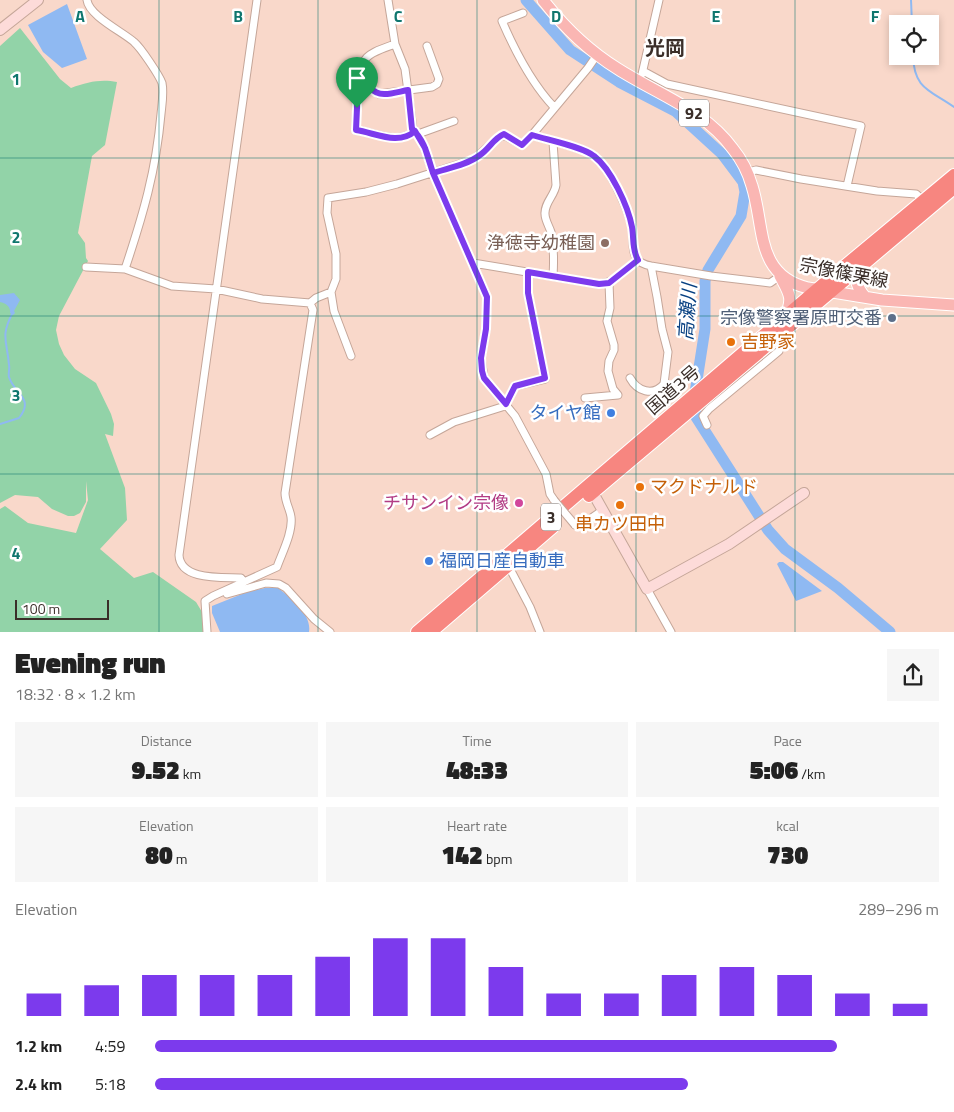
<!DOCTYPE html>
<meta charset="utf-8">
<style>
:root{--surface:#fff;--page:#f6f6f6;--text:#222;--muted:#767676;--accent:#7c3aed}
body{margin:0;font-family:"Titillium Web","Noto Sans JP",sans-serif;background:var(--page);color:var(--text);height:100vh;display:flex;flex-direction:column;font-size:19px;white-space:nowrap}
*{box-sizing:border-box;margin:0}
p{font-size:16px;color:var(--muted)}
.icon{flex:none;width:28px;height:28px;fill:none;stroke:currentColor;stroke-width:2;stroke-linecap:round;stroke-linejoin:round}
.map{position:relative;height:632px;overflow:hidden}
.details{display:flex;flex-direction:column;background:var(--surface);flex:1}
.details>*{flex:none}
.tools{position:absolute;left:889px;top:15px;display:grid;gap:10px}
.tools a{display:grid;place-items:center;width:50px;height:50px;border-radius:0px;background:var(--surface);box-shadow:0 2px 8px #0003;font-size:25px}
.scale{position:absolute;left:15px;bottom:12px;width:94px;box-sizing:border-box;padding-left:5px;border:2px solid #3a2e29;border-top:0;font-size:14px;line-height:18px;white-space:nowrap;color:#3a2e29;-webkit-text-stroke:4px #fff;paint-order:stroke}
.pin{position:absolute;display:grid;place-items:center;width:42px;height:42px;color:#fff;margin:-51px -21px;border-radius:50% 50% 50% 0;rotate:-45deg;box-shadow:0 0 5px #0007}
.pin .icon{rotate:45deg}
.round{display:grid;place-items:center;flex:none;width:52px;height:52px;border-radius:0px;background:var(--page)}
.head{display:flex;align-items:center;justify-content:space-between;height:85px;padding:0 15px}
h1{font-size:28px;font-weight:800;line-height:38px}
.figures{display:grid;grid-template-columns:repeat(3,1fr);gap:8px;height:85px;padding:5px 15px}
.figures div{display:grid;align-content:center;border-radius:0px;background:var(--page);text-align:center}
.figures b{font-size:25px;font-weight:800}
.figures small{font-size:14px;font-weight:400}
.figures p{font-size:14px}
.chart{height:140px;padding:10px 15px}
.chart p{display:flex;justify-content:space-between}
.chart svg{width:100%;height:90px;margin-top:5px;stroke:var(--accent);stroke-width:6}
ul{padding:0 15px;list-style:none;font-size:16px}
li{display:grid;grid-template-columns:80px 60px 1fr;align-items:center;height:38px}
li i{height:12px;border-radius:6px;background:var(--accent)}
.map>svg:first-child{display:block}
.green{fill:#92d3a8}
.water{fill:#8fb9f2}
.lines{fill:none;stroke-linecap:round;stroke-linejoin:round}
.stream{stroke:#8fb9f2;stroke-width:2}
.river{stroke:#8fb9f2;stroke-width:11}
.street-casing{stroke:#c5a699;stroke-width:9}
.secondary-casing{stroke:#c5a699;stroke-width:12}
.primary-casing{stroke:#fff;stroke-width:13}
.highway-casing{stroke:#fff;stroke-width:14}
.street{stroke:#fff;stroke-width:7}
.secondary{stroke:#fddbd9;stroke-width:10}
.primary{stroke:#fab6b3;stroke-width:11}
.highway{stroke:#f78680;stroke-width:12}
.street-bridge-casing{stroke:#c5a699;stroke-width:9;stroke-linecap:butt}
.street-bridge{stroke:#fff;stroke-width:7}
.route-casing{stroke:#fff;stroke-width:10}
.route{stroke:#7c3aed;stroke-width:6}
.grid{fill:none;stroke:#0f766e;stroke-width:1;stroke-opacity:0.55}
.education-dot{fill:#8d6e63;stroke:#fff;stroke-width:2}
.service-dot{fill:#5c6f8a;stroke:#fff;stroke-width:2}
.food-dot{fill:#e8710a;stroke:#fff;stroke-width:2}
.shop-dot{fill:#3f7fe0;stroke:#fff;stroke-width:2}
.hotel-dot{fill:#d1479c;stroke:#fff;stroke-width:2}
.labels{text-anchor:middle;stroke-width:5;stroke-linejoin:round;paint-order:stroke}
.shield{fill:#fff;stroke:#756d69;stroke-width:1}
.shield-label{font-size:16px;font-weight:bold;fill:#3a2e29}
.education-label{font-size:18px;fill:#785e54;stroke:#fff;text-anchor:end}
.street-label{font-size:18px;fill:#3a2e29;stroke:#fff}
.service-label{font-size:18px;fill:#4e5e75;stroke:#fff;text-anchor:end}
.food-label{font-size:18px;fill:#c56008;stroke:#fff;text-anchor:start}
.shop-label{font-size:18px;fill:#366cbe;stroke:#fff;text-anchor:end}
.hotel-label{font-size:18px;fill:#b23c85;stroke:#fff;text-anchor:end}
.water-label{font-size:19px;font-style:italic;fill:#074082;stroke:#fff}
.quarter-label{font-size:20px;font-weight:bold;fill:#3a2e29;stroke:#fff}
.grid-label{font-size:16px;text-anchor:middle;font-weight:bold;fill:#0f766e;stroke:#fff;stroke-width:5;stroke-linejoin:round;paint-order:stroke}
</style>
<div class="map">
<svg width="954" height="632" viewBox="0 0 954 632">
<rect width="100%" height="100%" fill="#f9d8ca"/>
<path class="green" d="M20 28 60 79 71 88C88 82 100 79 117 82L105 145 92 156 78 233 85 243 86 258 88 261 59 316 56 330 59 344 64 355 75 369 96 383 111 414 114 424 113 436 105 434 125 488 127 520 100 549 134 578 153 572 196 602 202 612 205 632H0V509L5 506 28 523 76 533 88 500 86 481V502L80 513 74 516H68L52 509 38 497 15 495 0 503V46Z"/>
<path class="water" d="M67 4 87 59 62 68 43 52 28 25Z
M14 293 20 300 14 311 15 313 13 315 10 313C11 307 6 303 0 302V295Z
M779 562H783L822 591 796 601 777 564Z
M265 588H278C291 598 312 614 309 632H220L212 613V606L247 592Z"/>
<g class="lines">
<path class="stream" d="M911 0 912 24
M913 56C914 89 930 90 954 107
M0 424 19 418C35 398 14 394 9 377 8 373 10 369 9 365 7 340 0 337 13 312"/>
<path class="river" d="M526 0 570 50 619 82 675 111 722 154 743 182 745 192 741 216 708 270 705 281V329L695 393 696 417 768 530 785 549 838 588 890 632"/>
<defs>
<path id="street" d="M87 0C89 16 123 32 134 42 141 48 159 75 162 83 164 93 162 104 161 114 156 171 143 215 125 269
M388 0 395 44 405 69 413 129 418 134 425 149 433 173 487 297 486 329 481 358 484 378 515 416 546 474 550 494 554 500
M523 13 502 21C515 51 531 83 554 107
M395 44C387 47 366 53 364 62 363 67 366 74 367 78 370 86 372 91 379 94L432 87 437 84 439 79 427 46
M643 71 667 84 861 126 847 186
M642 74 659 0
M371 88 361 89 357 93 356 130C376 133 398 145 415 131
M418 134 454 121
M532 135C548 140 582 147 594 156 610 168 627 207 632 226 634 236 631 251 637 259 640 263 646 265 651 266L711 276 770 283 780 276
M553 142 556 185C555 195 544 203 545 214 545 220 549 226 551 232 554 247 554 261 553 276
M748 172 756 170 801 179 877 191 916 194 924 201
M473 263 599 284C617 283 623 269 638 260
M86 267 125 269 172 286 216 289 262 299 310 303 316 298 331 292
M351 356 334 311 331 292 336 279V254L327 213 328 198 366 192 397 184 472 160C482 154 495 138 504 135L522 145 532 135 588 68 597 55
M630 378C637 391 653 397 664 384L668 352 662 329 657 297 651 266
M585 398 618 395 613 389 608 371 609 361 614 350V345L607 321 610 308 609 283
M707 425 703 416 709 409 779 351
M430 435 454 422 502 407C510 402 510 393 515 386L545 379 528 293V272
M575 525 580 526 603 510
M508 565 530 607 540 632
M244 582 241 578C223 577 180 581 179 555L257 0
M647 589 671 632
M227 594 266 583 279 584 286 588 314 619 330 632
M207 632 205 601 213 596 277 567C282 553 293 532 291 517 290 509 285 502 285 493L313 310 310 303"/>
<path id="secondary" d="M0 30 38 0
M593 493 647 589 729 544 804 493"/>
<path id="primary" d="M543 0C564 27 589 51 618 69 657 94 705 110 733 149 742 160 748 172 752 186 765 227 755 275 808 288L882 300 954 305
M860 268C854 281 857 287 865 297
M780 276C789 293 794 298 785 317"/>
<path id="highway" d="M589 496 954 188
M417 632 835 274 954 175
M431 632 553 527"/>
</defs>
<use href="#street" class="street-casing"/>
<use href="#secondary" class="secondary-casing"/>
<use href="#primary" class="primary-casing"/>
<use href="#highway" class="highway-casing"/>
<use href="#street" class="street"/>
<use href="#secondary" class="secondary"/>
<use href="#primary" class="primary"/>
<use href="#highway" class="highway"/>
<defs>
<path id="street-bridge" d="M554 500 575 525"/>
</defs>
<use href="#street-bridge" class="street-bridge-casing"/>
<use href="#street-bridge" class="street-bridge"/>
</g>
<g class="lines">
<defs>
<path id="route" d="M357 108 356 130C376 133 398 146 415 131L425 148 433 173 487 297 486 329 481 358 482 371 484 378 506 404 515 386 545 378 528 293V272L599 284 609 283 638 260C632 250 634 238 632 227 628 206 611 169 594 156 583 147 548 140 532 135L522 145 504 134C494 138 489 149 480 155 467 165 448 168 433 173 428 158 425 140 412 129L408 90C396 92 379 99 371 88L362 89 357 93V108"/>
</defs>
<use href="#route" class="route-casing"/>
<use href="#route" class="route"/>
</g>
<path class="grid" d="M159 0V632M318 0V632M477 0V632M636 0V632M795 0V632M0 158H954M0 316H954M0 474H954"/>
<circle class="education-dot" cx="605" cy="243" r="5"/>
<circle class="service-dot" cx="892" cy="318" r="5"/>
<g class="food-dot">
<circle cx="731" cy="342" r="5"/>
<circle cx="640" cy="487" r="5"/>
<circle cx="620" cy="505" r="5"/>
</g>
<g class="shop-dot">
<circle cx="611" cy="413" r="5"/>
<circle cx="429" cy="561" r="5"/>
</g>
<circle class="hotel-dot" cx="519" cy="503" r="5"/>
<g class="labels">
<g class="shield">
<rect x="679" y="99.5" width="30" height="27" rx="4"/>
<rect x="541" y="503.5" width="20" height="27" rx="4"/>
</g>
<g class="shield-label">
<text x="694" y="119">92</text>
<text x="551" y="523">3</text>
</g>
<g class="education-label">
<text x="595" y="249">浄徳寺幼稚園</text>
</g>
<g class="street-label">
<text transform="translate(844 273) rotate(11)" y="6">宗像篠栗線</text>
<text transform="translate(673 390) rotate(-41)" y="6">国道3号</text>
</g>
<g class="service-label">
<text x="882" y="324">宗像警察署原町交番</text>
</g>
<g class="food-label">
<text x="741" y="348">吉野家</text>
<text x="650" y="493">マクドナルド</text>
<text x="620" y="530" text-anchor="middle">串カツ田中</text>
</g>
<g class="shop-label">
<text x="601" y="419">タイヤ館</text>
<text x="439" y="567" text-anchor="start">福岡日産自動車</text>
</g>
<g class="hotel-label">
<text x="509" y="509">チサンイン宗像</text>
</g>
<g class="water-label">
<text transform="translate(687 312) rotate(-86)" y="7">高瀬川</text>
</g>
<g class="quarter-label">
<text x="665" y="55">光岡</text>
</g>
</g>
<g class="grid-label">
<text x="80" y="22">A</text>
<text x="238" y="22">B</text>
<text x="398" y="22">C</text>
<text x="556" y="22">D</text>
<text x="716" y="22">E</text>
<text x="875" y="22">F</text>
<text x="16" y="85">1</text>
<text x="16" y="243">2</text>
<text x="16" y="401">3</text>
<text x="16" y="559">4</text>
</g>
</svg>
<div class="tools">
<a><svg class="icon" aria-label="locate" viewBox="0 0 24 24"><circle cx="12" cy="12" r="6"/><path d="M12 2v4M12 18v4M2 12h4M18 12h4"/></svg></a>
</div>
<div class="scale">100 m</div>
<div class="pin" style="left:357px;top:108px;background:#1e9e55"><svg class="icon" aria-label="arrive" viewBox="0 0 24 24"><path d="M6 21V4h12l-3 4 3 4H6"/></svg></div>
</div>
<section class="details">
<div class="head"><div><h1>Evening run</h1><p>18:32 · 8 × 1.2 km</p></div><a class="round"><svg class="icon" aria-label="share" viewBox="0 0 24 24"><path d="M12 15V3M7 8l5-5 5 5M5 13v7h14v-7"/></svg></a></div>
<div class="figures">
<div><p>Distance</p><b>9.52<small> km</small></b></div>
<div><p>Time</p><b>48:33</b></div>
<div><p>Pace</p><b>5:06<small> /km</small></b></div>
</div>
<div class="figures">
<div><p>Elevation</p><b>80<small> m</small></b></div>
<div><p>Heart rate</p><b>142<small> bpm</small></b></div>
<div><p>kcal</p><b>730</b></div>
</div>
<div class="chart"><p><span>Elevation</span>289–296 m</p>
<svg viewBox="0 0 160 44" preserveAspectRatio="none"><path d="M5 44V33M15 44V29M25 44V24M35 44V24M45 44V24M55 44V15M65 44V6M75 44V6M85 44V20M95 44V33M105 44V33M115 44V24M125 44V20M135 44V24M145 44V33M155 44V38"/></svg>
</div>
<ul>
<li><b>1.2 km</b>4:59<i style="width:87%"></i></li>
<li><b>2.4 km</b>5:18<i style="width:68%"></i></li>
</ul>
</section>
